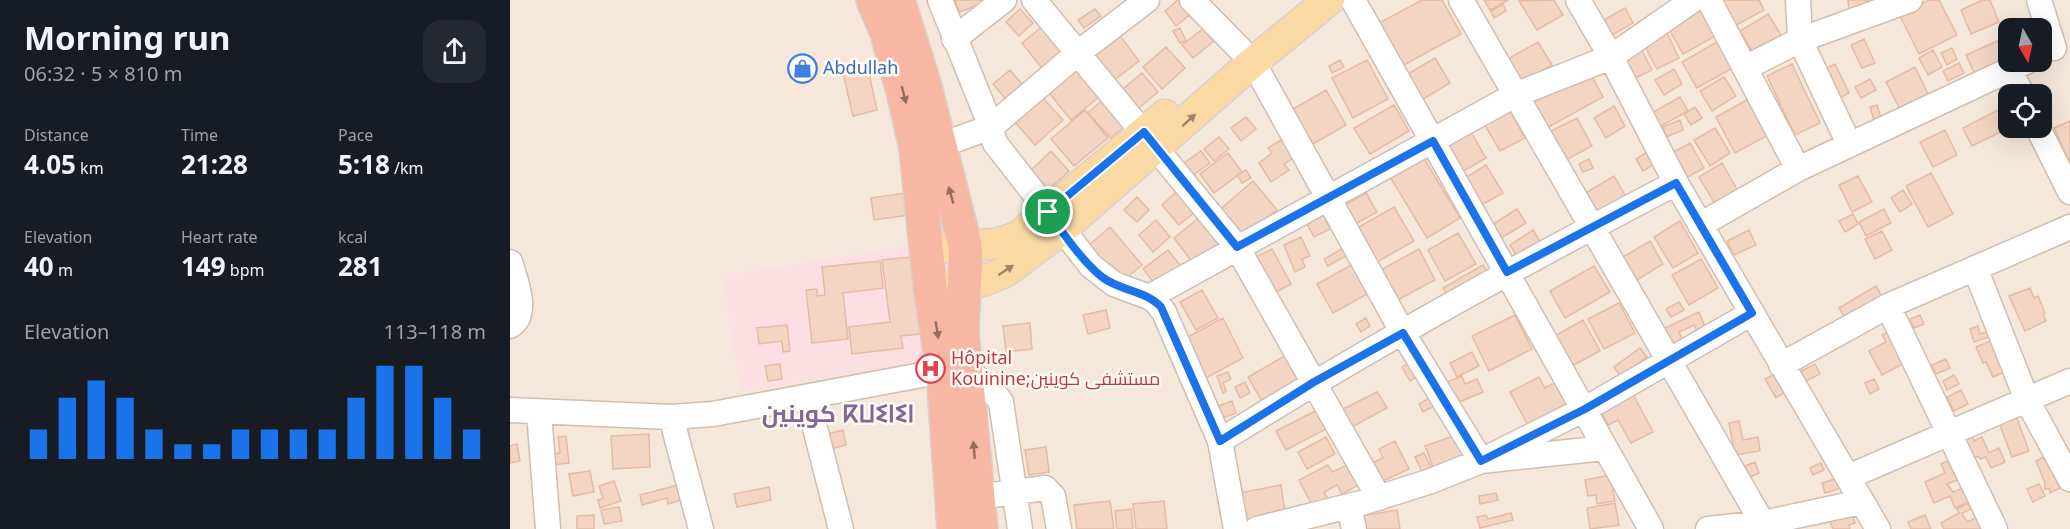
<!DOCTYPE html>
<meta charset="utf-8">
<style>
:root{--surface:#171b24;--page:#242831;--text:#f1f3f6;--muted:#9ea1a6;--accent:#1a73e8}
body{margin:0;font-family:"Noto Sans",Cairo,"Noto Sans Tifinagh",sans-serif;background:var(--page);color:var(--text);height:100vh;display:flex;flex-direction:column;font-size:22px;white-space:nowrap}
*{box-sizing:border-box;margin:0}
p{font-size:20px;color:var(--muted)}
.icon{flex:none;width:33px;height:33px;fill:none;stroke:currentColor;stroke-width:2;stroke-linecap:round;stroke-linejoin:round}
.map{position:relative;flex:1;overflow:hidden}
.sheet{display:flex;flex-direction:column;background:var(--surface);width:510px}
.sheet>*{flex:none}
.needle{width:39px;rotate:171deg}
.tools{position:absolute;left:1488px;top:18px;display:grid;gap:12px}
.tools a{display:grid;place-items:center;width:54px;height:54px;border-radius:12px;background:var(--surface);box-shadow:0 6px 24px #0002;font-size:30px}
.pin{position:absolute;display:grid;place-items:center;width:51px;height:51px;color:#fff;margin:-26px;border:3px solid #fff;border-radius:50%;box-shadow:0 2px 6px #0007}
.round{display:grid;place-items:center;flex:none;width:63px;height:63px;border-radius:18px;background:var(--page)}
.overview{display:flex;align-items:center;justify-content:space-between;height:102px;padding:0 24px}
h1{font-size:33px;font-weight:700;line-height:45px}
.figures{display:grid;grid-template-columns:repeat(3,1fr);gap:9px;height:102px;padding:6px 24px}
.figures div{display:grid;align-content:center}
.figures b{font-size:26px;font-weight:700}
.figures small{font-size:16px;font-weight:400}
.figures p{font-size:16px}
.chart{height:168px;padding:12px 24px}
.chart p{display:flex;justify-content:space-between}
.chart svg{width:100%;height:108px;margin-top:6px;stroke:var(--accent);stroke-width:6}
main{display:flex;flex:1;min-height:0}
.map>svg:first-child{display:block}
.residential{fill:#f5e8da;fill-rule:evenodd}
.medical{fill:#fbdfe3}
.building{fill:#f3d5c3;stroke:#e6bba3;stroke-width:1.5}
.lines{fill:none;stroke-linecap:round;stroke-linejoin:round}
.minor-casing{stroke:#d1beb0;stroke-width:27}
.major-casing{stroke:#dad1cd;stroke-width:33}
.highway-casing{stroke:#dad1cd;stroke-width:36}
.minor{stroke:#fff;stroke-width:24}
.major{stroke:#fbd9a5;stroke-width:30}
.highway{stroke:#f7b7a3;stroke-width:33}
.oneway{fill:#936e5e}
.oneway2{fill:#a18267}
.route-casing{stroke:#fff;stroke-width:12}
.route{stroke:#1a73e8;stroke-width:8}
.labels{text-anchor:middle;stroke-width:5;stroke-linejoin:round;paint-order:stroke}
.shop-label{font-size:18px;fill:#366cbe;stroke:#fffaf3;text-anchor:start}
.health-label{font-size:18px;fill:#be3a42;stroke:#fffaf3;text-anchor:start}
.district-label{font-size:24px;font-weight:bold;fill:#846695;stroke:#fffaf3}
</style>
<main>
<section class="sheet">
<div class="overview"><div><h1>Morning run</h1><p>06:32 · 5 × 810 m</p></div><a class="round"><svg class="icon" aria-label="share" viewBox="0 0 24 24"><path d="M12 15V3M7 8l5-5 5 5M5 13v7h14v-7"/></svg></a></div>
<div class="figures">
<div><p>Distance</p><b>4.05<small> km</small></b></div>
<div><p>Time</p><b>21:28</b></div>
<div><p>Pace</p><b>5:18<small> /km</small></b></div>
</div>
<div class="figures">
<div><p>Elevation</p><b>40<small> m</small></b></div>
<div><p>Heart rate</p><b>149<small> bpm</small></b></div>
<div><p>kcal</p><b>281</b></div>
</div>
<div class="chart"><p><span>Elevation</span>113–118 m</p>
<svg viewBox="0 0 160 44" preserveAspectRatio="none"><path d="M5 44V32M15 44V19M25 44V12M35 44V19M45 44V32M55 44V38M65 44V38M75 44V32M85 44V32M95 44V32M105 44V32M115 44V19M125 44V6M135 44V6M145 44V19M155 44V32"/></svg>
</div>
</section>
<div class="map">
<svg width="1560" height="529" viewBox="0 0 1560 529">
<rect width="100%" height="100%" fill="#fdf6ec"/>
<path class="residential" d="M0 0H1560V529H0ZM1498 28H1532V62H1498ZM1498 94H1532V128H1498Z"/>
<path class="medical" d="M398 246 416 362 231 392 212 276Z"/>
<path class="building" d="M445 0H482L449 12Z
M668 0H680L687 9 666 26 655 11Z
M912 0H932L951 34 892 66 869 23Z
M974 0H998L980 10Z
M1044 0 1053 15 1027 30 1009 1Z
M1208 0H1249L1254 10 1223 27Z
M1338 0H1368L1339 11Z
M1419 0H1429L1447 35 1409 54 1389 14Z
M1473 0H1480L1489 22 1461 34 1451 10Z
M1192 2 1209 34 1173 54 1155 22Z
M993 4 996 11 984 18 981 11Z
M1115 8 1123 23 1095 39 1087 24Z
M510 9 523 23 509 36 496 22Z
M585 9 591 16 574 28 568 20Z
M1258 14 1275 42 1247 59 1230 31Z
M1525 17 1530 28H1498V45L1492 31Z
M534 25 557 54 535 72 512 43Z
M1154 27 1169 58 1147 69 1131 39Z
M670 28 676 41 670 43 663 31Z
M694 28 704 41 683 58 672 45Z
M608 33 629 61 599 84 577 56Z
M1494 38 1498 49V62L1467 79 1456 55Z
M1212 39 1228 65 1187 88 1172 62Z
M1354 39 1365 63 1352 68 1341 45Z
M1028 42 1042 65 1010 84 996 60Z
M1128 43 1142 70 1119 81 1105 55Z
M656 47 675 68 652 89 633 67Z
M1442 48 1447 59 1437 65 1431 53Z
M1423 50 1432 67 1418 75 1409 58Z
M925 58 940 83 910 101 896 75Z
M830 60 834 67 822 73 819 66Z
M857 60 878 99 843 118 822 78Z
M1449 63 1454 73 1438 81 1433 71Z
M357 64 367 110 343 116 332 69Z
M1282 64 1310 123 1285 135 1257 76Z
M1325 64 1339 93 1330 98 1315 69Z
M1076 65 1093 97 1035 129 1017 97Z
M565 66 590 96 561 120 536 89Z
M1405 67 1420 98 1392 113 1376 82Z
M1164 69 1172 84 1154 95 1145 80Z
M500 70 516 89 499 103 483 84Z
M632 73 648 92 624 112 608 93Z
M1214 77 1226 96 1202 111 1190 91Z
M1360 79 1366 90 1351 98 1345 87Z
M816 90 836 125 798 147 778 112Z
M531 96 553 120 525 145 503 120Z
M1244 96 1264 132 1225 153 1206 117Z
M1170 97 1178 111 1146 129 1138 115Z
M595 98 618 124 601 138 578 113Z
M884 105 899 131 860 154 844 128Z
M1367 105 1371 118 1364 120 1360 107Z
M1498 105 1499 128 1462 146 1453 128Z
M997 106 1015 138 990 151 972 120Z
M1104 106 1115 126 1096 138 1084 118Z
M1185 107 1192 118 1181 125 1174 114Z
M575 110 598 138 564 166 541 139Z
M736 117 746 129 731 141 721 128Z
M1067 118 1082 146 1054 161 1039 132Z
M1170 120 1173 130 1156 137 1153 127Z
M1560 121V162L1544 128Z
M1205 128 1220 153 1200 166 1184 140Z
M959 129 976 158 952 172 935 143Z
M1435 130 1447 155 1423 167 1410 142Z
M709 137 719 149 704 161 694 149Z
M771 140 773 144 778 141 788 155 774 164 779 170 761 182 749 163 762 153 758 148Z
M1180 143 1194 168 1174 179 1160 154Z
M541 151 559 171 534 194 516 175Z
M691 151 700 163 683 175 674 163Z
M1139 151 1146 163 1133 171 1126 159Z
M718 153 732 172 704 193 690 174Z
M912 155 950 218 917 238 879 175Z
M1079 159 1083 168 1073 172 1069 164Z
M1212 163 1228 191 1205 204 1189 177Z
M976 165 993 193 968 207 952 180Z
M736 170 741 178 732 183 727 175Z
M1421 173 1443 214 1418 227 1396 186Z
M1104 176 1119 202 1083 222 1069 197Z
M1348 176 1362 202 1342 212 1329 185Z
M743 181 767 210 728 239 707 212Z
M1393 190 1402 204 1390 212 1381 198Z
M667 191 685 212 669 225 652 205Z
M396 193 399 215 364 220 361 198Z
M856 193 867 212 840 227 830 208Z
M627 197 639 210 627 222 614 210Z
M884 207 904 241 860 266 840 232Z
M816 208 821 218 816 220 820 229 804 237 794 218Z
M1007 209 1016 223 988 240 980 226Z
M1374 209 1381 223 1356 236 1349 222Z
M1343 214 1348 224 1335 232 1329 221Z
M691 216 714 245 686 267 664 238Z
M646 220 660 237 643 252 629 235Z
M1170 221 1188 253 1163 268 1144 237Z
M600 227 632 265 609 284 578 246Z
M1023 230 1034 248 1011 263 1000 245Z
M1239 230 1246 245 1224 255 1217 241Z
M1372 231 1382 250 1365 259 1355 239Z
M948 233 966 264 935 281 918 250Z
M791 237 800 256 792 259 795 267 785 272 774 245Z
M1140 241 1153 264 1122 283 1108 260Z
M839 245 843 252 818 266 814 259Z
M762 249 781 284 761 295 742 259Z
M909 249 925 280 884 302 867 272Z
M658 250 674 270 649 289 633 269Z
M401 257 410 334 391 336 393 348 342 354 339 327 380 322 372 260Z
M1191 259 1208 288 1179 305 1162 275Z
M370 261 373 288 333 293 338 339 302 343 296 290 307 289V296L315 295 312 267Z
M843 264 859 293 823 313 807 284Z
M973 265 981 278 941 301 933 288Z
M1084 266 1100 292 1055 318 1040 291Z
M1366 286 1375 301 1338 323 1329 308Z
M1520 288 1524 298 1528 296 1535 313 1533 314 1536 321 1515 331 1499 296Z
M692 290 708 318 686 330 670 302Z
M1169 302 1174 310 1161 317 1156 309Z
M1109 303 1125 333 1094 349 1078 319Z
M596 310 600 328 578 334 573 315Z
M1189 312 1195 327 1187 331 1184 325 1169 332 1173 340 1163 345 1155 328Z
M1005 315 1022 349 979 371 962 336Z
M1410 315 1414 324 1404 328 1400 319Z
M713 318 733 358 692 380 672 340Z
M856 318 860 326 851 332 846 324Z
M1073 320 1090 351 1058 368 1041 338Z
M520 323 522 349 496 352 493 326Z
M277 325 280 351 273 352 272 341 249 344 247 328Z
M1468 326 1470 334 1486 329 1487 334 1464 342 1460 329Z
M1379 331 1396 362 1372 375 1359 351 1376 342 1372 335Z
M1486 339 1499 370 1483 377 1476 362 1473 363 1466 347Z
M1130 348 1137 357 1110 376 1104 367Z
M962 352 969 366 947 377 940 363Z
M780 353 796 381 754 405 738 377Z
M1436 359 1440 368 1426 374 1422 365Z
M902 361 910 375 900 381 892 367Z
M270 364 272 379 258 381 255 366Z
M1305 364 1310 374 1296 381 1291 371Z
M718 372 721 379 713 383 716 391 713 393 707 376Z
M1266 373 1277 391 1266 398 1255 379Z
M1444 375 1449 384 1437 390 1433 381Z
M952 376 955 384 967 379 973 392 947 403 937 382Z
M1029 377 1035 388 1048 381 1060 402 1018 425 1000 392Z
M1364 379 1369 389 1360 394 1355 383Z
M735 382 740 393 730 398 725 387Z
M1451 390 1458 404 1444 411 1437 397Z
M867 392 877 408 840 428 831 410Z
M1123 394 1143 432 1121 443 1108 420 1098 425 1091 411Z
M923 396 928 404 913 412 909 404Z
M722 401 726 413 710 419 706 407Z
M809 409 818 428 776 450 766 431Z
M1506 416 1519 451 1502 457 1489 423Z
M1229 421 1233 440 1248 437 1250 451 1225 455 1219 423Z
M333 430 336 445 320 449 317 434Z
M139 434 140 467 103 469 101 436Z
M1462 434 1464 441 1472 437 1479 453 1489 448 1495 462 1481 468 1476 457 1470 459 1469 456 1459 460 1450 439Z
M946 435 953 455 923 467 915 446Z
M56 436 59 463 42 465 40 454 50 453 48 437Z
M816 437 825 454 797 469 788 452Z
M885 441 899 469 871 482 862 463 873 458 869 449Z
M7 444 10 461 0 463V446Z
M536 447 539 472 519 475 515 450Z
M914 453 921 467 912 472 905 457Z
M1539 454 1543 462 1538 465 1550 488 1540 493V489H1535V483L1526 461Z
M1438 461 1447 480 1437 484 1443 492 1454 488 1460 501 1445 508 1440 496 1424 503 1415 482 1435 473 1431 464Z
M1245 462 1249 473 1240 477 1235 466Z
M1311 463 1314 470 1303 475 1300 468Z
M818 465 822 472 837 465 848 485 832 494 827 485 814 492 818 499 803 507 789 480Z
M80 471 84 492 63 496 59 474Z
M1100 475 1105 501 1087 504 1086 495 1078 496 1075 480Z
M1328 478 1331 488 1315 493 1312 483Z
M104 481 111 501 90 508 88 500 93 498 89 486Z
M1529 484 1535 496 1523 502 1517 489Z
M168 485 172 500 158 504 157 498 132 505 130 495Z
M771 485 775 512 734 520 729 493Z
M259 487 261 500 227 507 224 494Z
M986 493 988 500 970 504 969 496Z
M600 501 604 529H567L564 505Z
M654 501 657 529H626L623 504Z
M1105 503 1109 525 1080 529 1077 508Z
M1458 503 1461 509 1452 513 1457 522 1468 517 1475 529H1434L1431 523 1449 513 1447 509Z
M109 507 112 521 94 524 91 510Z
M621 509 623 529H607L605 511Z
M887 510 890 529H853L850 516Z
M1001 513 1003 520 970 528 967 517 976 515 978 519Z
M1342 513 1345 523 1339 525 1340 529H1323L1320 521Z
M84 515V529H67V516Z
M1415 515 1421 529H1401L1398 522Z"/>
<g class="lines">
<defs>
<path id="minor" d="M430 0 481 127 485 143 581 266 604 284 639 297 646 302 654 312 710 441 726 529
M524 0 727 247 869 498
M682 0 731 50
M843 0 1141 529
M951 0 1256 529
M1068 0 1101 57 1166 183 1368 529
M1199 0 1288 169
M1288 0 1290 40 1339 144
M1529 0 1544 48
M444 39 494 0
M743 62 893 333 971 461 1095 448
M1235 68 1290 40 1400 0
M1499 69 1512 94
M1528 128 1560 192
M431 145 481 127 568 53 637 0
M1190 225 1288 169 1516 62
M0 262C5 279 20 314 0 326
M1465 268 1517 400 1560 479
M639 297 1005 95 1101 57 1183 0
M1378 306 1485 529
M1271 365 1378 306 1560 227
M456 368 485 394 491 402 510 529
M297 397 331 529
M0 410 161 417 203 414 433 371
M29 412 38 529
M161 417 191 529
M710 441C858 348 1011 264 1166 183
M1338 477 1560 381
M468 497 535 488 543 496 549 529
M839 506 844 529
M747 529 855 502 921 481 971 461 1075 409 1242 313
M1198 529 1253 523 1351 502"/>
<path id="major" d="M416 252C449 240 479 252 510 235L655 115
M420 286H443L473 281 495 272 551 230 743 62 819 0"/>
<path id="highway" d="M363 0 377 33 394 95 406 149 420 286 433 371 444 529
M388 0 415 87 455 245C457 274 452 304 452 333L471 529"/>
</defs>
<use href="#minor" class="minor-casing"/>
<use href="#major" class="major-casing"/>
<use href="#highway" class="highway-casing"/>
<use href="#minor" class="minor"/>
<use href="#major" class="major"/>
<use href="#highway" class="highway"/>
</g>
<defs><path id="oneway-solid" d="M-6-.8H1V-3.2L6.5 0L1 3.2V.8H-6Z" transform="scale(1.5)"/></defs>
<g class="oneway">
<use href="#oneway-solid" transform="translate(394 95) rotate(76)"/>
<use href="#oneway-solid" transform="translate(441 195) rotate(-106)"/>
<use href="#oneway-solid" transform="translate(427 330) rotate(81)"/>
<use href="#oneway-solid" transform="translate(464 450) rotate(-95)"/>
</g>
<g class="oneway2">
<use href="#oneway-solid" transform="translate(679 120) rotate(-42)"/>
<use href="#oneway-solid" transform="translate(496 270) rotate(-33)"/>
</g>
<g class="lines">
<defs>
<path id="route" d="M634 132 727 247 923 141 997 272 1166 183 1242 313 1075 409 971 461 893 333 804 382 710 441 651 307C635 290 610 291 592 277 571 260 554 234 538 212Z"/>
</defs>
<use href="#route" class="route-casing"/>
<use href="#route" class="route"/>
</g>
<defs>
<symbol id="shop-ring" viewBox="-11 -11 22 22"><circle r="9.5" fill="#fffaf3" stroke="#3f7fe0" stroke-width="1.5"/><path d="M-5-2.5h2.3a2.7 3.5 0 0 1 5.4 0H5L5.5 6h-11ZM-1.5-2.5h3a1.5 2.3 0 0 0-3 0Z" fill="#3f7fe0"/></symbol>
<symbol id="hospital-ring" viewBox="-11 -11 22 22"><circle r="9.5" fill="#fffaf3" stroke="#e0444e" stroke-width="1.5"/><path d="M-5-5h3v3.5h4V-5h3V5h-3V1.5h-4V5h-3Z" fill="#e0444e"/></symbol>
</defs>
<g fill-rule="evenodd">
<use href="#shop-ring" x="276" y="52" width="33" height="33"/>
<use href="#hospital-ring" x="404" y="352" width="33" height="33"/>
</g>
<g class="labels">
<g class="shop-label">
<text x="313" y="74">Abdullah</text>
</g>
<g class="health-label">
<text x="441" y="364">Hôpital<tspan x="441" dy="21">Kouinine;مستشفى كوينين</tspan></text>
</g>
<g class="district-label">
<text x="328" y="422">كوينين ⴽⵡⵉⵏⵉⵏ</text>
</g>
</g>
</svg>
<div class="tools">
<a><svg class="needle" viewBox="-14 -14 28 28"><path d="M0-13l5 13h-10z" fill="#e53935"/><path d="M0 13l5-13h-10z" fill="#9ea1a6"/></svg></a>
<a><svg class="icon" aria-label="locate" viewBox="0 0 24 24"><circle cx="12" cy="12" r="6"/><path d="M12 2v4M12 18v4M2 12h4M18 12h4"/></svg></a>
</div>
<div class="pin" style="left:538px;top:212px;background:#1e9e55"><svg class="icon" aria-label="arrive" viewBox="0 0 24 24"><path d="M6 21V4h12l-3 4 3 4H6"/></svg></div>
</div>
</main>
